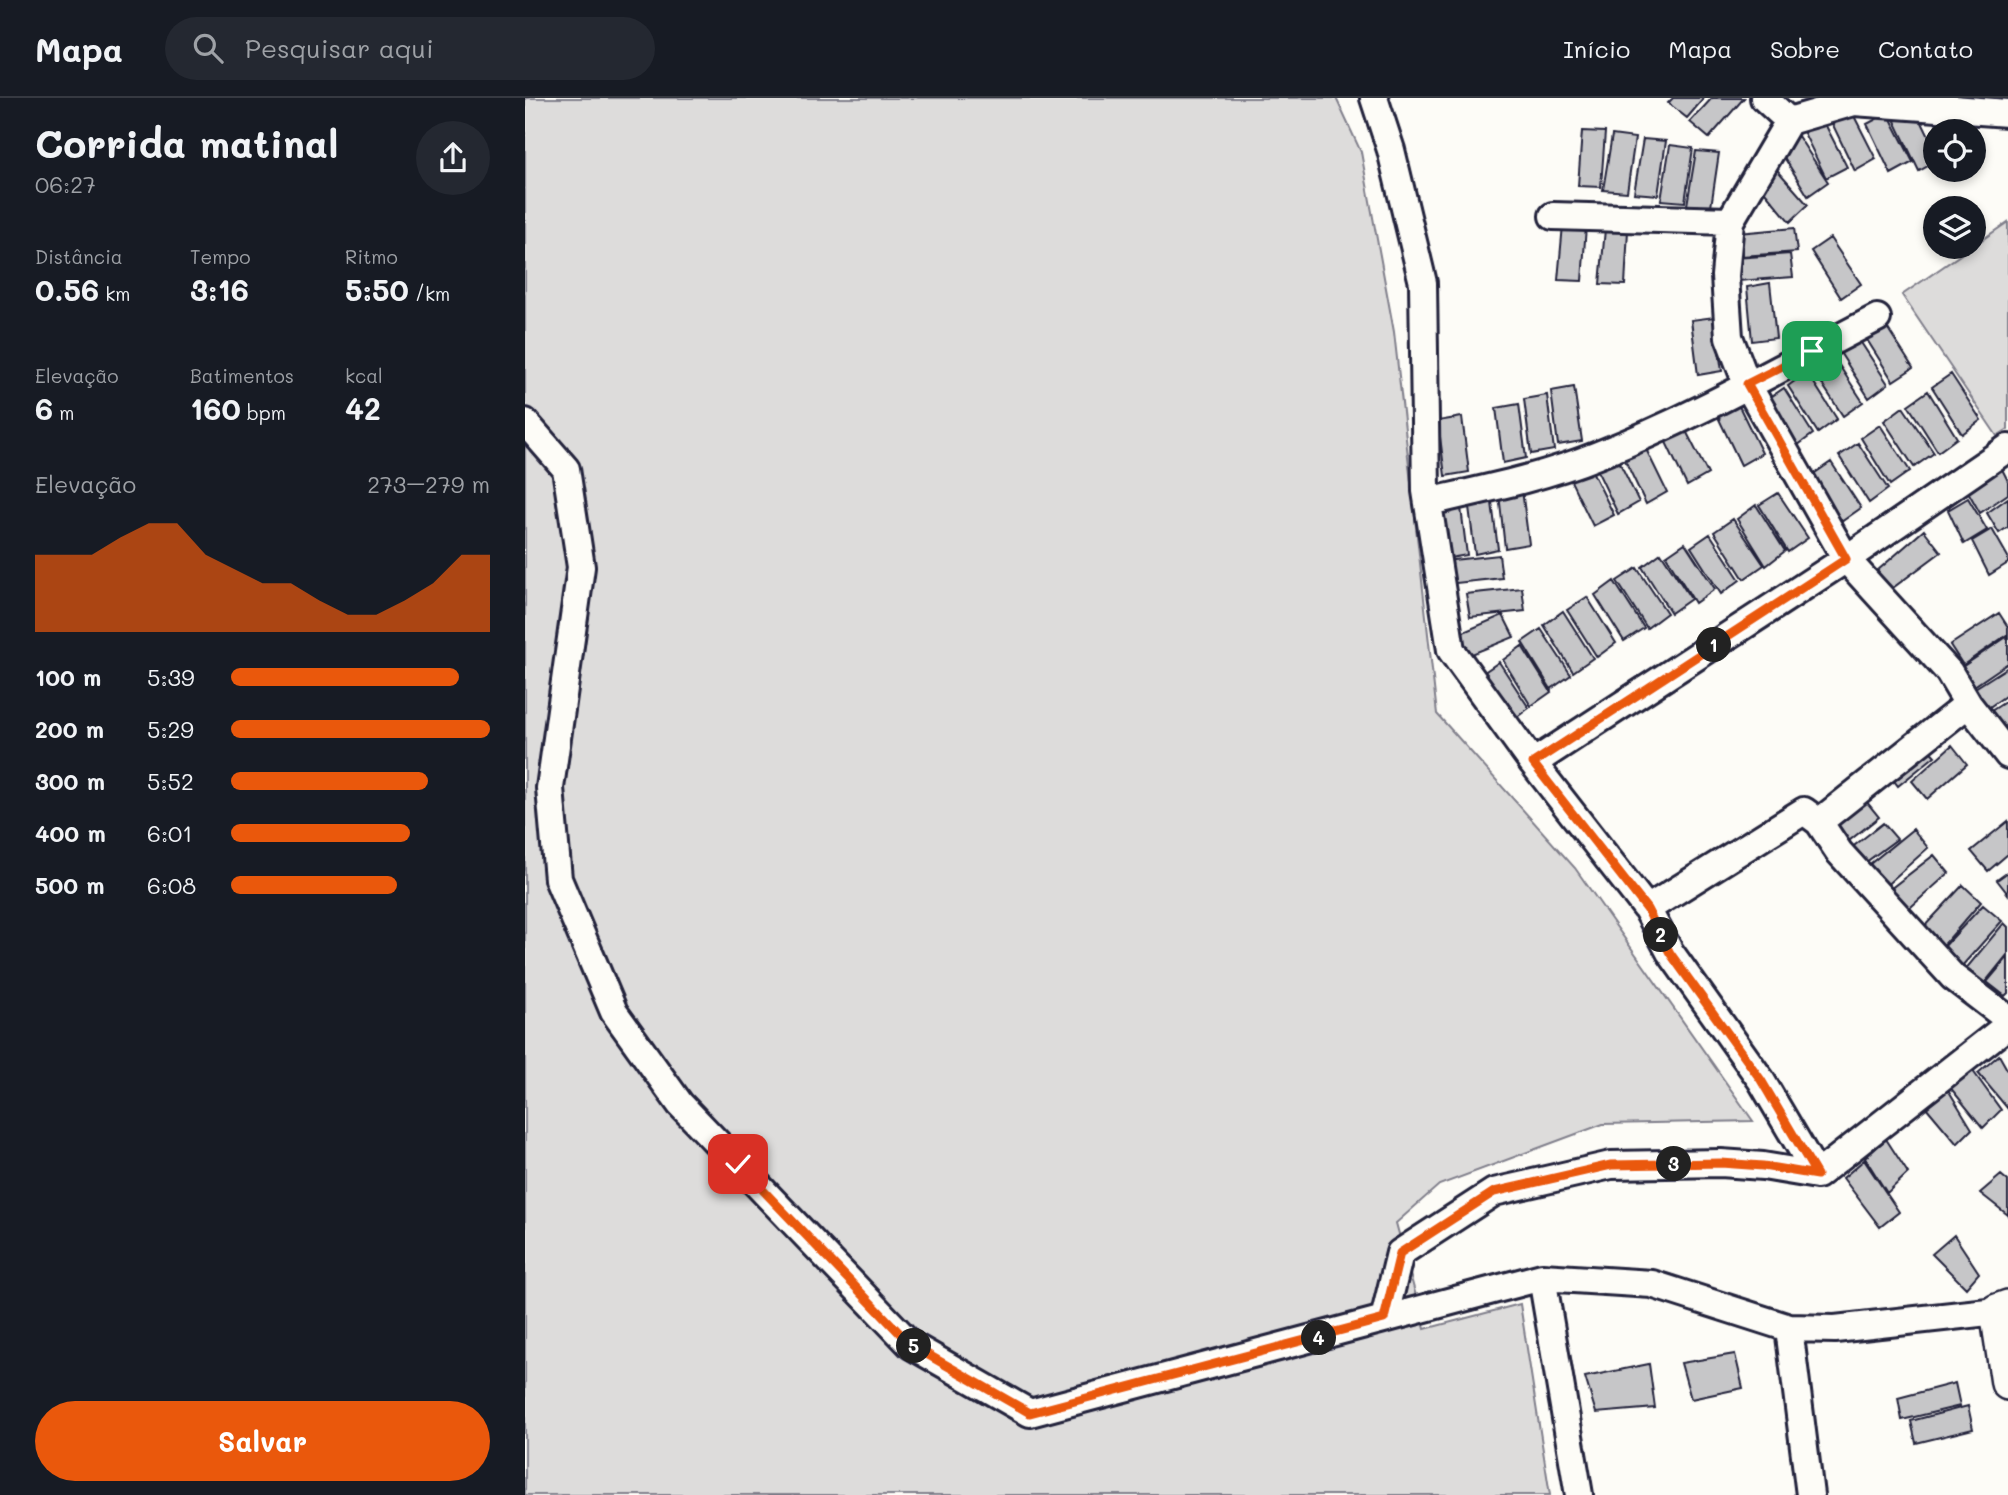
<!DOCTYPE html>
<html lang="pt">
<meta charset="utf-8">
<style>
:root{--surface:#171b24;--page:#242831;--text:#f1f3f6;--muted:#9ea1a6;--line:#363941;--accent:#ea580c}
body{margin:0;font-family:Mali,sans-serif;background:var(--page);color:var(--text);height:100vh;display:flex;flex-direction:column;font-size:26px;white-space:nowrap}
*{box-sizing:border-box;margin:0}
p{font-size:23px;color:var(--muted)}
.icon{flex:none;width:38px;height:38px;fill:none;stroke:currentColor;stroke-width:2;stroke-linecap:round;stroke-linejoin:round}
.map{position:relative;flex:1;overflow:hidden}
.details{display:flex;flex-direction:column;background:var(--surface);width:525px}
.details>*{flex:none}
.fabs{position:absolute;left:1398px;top:21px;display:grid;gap:14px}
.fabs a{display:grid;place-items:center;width:63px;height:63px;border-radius:50%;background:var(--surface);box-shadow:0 4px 10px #0003;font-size:35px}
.pin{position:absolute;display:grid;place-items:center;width:60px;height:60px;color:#fff;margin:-30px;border-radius:14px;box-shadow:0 4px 10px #0006}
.km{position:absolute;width:35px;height:35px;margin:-18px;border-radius:50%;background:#222;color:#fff;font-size:19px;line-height:35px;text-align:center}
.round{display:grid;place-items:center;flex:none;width:74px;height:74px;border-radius:37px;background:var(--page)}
.head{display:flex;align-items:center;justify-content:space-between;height:119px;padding:0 35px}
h1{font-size:38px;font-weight:700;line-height:52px}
.stats{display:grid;grid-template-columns:repeat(3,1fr);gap:10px;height:119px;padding:7px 35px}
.stats div{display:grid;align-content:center}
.stats b{font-size:30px;font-weight:700}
.stats small{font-size:19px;font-weight:400}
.stats p{font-size:19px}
.chart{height:196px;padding:14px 35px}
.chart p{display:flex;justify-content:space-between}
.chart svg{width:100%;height:126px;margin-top:7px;fill:var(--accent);opacity:.7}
.cta{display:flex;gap:14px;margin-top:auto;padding:14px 35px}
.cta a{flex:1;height:80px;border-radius:42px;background:var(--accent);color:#fff;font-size:28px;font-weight:700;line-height:80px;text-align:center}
ul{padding:0 35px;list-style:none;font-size:23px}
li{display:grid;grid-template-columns:112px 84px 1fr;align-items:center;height:52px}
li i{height:18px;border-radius:9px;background:var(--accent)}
header{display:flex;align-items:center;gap:42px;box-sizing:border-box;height:98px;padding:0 35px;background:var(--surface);border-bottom:2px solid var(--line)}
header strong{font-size:33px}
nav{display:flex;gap:38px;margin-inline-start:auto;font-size:24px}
.search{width:490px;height:63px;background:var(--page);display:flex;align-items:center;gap:18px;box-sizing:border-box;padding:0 24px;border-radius:38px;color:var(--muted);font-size:26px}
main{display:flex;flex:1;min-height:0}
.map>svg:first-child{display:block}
.green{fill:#dddcdb;stroke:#807f8b;stroke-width:2}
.building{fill:#c6c6c8;stroke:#22223b;stroke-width:2}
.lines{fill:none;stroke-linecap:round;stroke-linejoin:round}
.minor-casing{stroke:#22223b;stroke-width:32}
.tertiary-casing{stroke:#22223b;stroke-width:38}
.minor{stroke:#fdfcf7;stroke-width:26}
.tertiary{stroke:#fdfcf7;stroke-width:33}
.route-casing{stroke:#fff;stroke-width:14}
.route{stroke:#ea580c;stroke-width:9}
</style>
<header>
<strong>Mapa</strong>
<div class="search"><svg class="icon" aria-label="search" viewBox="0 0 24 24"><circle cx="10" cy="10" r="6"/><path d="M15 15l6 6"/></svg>Pesquisar aqui</div>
<nav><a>Início</a><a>Mapa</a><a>Sobre</a><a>Contato</a></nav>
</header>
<main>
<section class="details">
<div class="head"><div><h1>Corrida matinal</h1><p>06:27</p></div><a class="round"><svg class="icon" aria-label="share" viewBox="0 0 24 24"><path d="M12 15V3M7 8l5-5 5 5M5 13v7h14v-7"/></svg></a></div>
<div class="stats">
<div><p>Distância</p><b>0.56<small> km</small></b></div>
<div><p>Tempo</p><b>3:16</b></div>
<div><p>Ritmo</p><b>5:50<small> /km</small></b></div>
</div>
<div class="stats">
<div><p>Elevação</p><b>6<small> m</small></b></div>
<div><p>Batimentos</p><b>160<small> bpm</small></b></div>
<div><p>kcal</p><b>42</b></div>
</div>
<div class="chart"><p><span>Elevação</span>273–279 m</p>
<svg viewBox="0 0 160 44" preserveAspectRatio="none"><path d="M0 44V17L10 17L20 17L30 11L40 6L50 6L60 17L70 22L80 27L90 27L100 33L110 38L120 38L130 33L140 27L150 17L160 17V44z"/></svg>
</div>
<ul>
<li><b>100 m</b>5:39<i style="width:88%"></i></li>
<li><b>200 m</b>5:29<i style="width:100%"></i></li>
<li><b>300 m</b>5:52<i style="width:76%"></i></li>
<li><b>400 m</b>6:01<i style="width:69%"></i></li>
<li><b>500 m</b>6:08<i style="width:64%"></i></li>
</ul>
<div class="cta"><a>Salvar</a></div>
</section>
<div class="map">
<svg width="1483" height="1397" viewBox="0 0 1483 1397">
<rect width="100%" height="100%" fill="#fdfcf7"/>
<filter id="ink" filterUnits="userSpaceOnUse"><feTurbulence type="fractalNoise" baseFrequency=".0143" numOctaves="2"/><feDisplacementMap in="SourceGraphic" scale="14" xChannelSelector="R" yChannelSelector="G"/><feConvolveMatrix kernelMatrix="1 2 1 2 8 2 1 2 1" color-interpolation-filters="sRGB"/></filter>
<g filter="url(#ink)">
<path class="green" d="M0 0H811L836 54 869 234 912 616 1050 770 1228 1023 1078 1026 914 1087 871 1125 900 1231 995 1206 1025 1397H0Z
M1483 124V331L1472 338 1377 197Z"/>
<path class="building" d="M1148 0H1179L1162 20 1143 5Z
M1187 0H1219L1184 40 1165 24Z
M1326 12 1351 61 1330 73 1306 23Z
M1391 12 1410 51V64L1394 73 1370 23Z
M1363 15 1388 64 1366 76 1342 26Z
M1297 20 1322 69 1301 80 1277 31Z
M1057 33 1080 34 1076 89 1053 88Z
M1087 37 1110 40 1102 94 1078 92Z
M1273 38 1303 84 1283 98 1254 51Z
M1118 41 1141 43 1133 97 1109 95Z
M1145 47 1168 50 1160 104 1136 102Z
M1171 53 1194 55 1186 109 1162 107Z
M1247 66 1283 107 1265 124 1230 82Z
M1038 127 1061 128 1057 183 1033 182Z
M1269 130 1272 154 1216 158 1213 135Z
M1080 131 1103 132 1100 187 1075 186Z
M1305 140 1336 186 1316 200 1286 153Z
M1265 156 1268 179 1213 183 1210 160Z
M1245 185 1251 240 1227 243 1222 189Z
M1189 219 1197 273 1173 277 1166 222Z
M1358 223 1388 270 1368 283 1339 237Z
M1333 240 1363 286 1344 300 1314 253Z
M1308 258 1338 304 1318 318 1288 272Z
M1282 274 1312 321 1293 335 1263 288Z
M1426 276 1456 322 1437 336 1407 289Z
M1049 289 1057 343 1033 347 1026 293Z
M1259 290 1288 336 1269 350 1240 303Z
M1403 293 1432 340 1413 354 1383 307Z
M1022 297 1029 352 1006 356 999 301Z
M994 306 1001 360 978 365 971 310Z
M1213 306 1237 355 1216 367 1192 317Z
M1378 309 1409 355 1389 369 1359 323Z
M937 319 944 374 920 378 913 323Z
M1158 327 1183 376 1162 388 1138 338Z
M1355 327 1385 373 1365 387 1336 340Z
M1118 345 1142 394 1121 406 1097 356Z
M1333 345 1363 391 1344 405 1314 358Z
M1090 355 1114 404 1093 416 1069 366Z
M1306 364 1336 410 1316 424 1287 377Z
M1064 367 1089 417 1068 428 1044 379Z
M1476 369 1483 383V396L1455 415 1441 390Z
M997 392 1004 446 980 450 974 396Z
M1253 395 1283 440 1263 454 1234 407Z
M966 397 973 451 950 456 943 401Z
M1443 400 1462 432 1439 446 1423 412Z
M1483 400V429L1474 435 1462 415Z
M935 402 942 457 919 461 912 406Z
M1231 407 1260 453 1241 468 1212 421Z
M1208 421 1239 467 1219 481 1189 434Z
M1467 431 1483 459V465L1464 477 1447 443Z
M1399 432 1416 454 1365 492 1352 473Z
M1185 436 1215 482 1196 496 1166 449Z
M1160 445 1190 491 1170 505 1141 458Z
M1136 455 1166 501 1146 515 1117 469Z
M974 457 977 480 922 486 919 463Z
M1112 470 1142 515 1122 530 1092 483Z
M1089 483 1119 530 1099 543 1070 497Z
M997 490 1000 513 945 519 941 496Z
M1062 499 1091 545 1072 559 1042 512Z
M1038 513 1068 560 1048 574 1019 527Z
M1474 515 1483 529V536L1438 567 1425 547Z
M978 517 989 539 937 560 927 539Z
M1016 531 1046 577 1026 591 997 544Z
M1483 538V565L1449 588 1437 569Z
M997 548 1026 594 1006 608 978 562Z
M974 564 1004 610 984 625 955 577Z
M1483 569V596L1463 610 1450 590Z
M1483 602V630L1476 635 1463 615Z
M1399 646 1410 658 1373 688 1363 675Z
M1427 647 1442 666 1402 701 1387 683Z
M1341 703 1354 719 1320 746 1308 730Z
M1483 723V756L1463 773 1446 753Z
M1358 725 1372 741 1337 767 1325 751Z
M1388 731 1403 750 1357 791 1340 770Z
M1409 757 1424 775 1378 816 1360 795Z
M1483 774V796L1472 782Z
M1438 787 1456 804 1416 850 1396 832Z
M1458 807 1477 823 1436 869 1416 852Z
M1479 825 1483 829V856L1458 887 1439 873Z
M1483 859V895L1480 898 1462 884Z
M1474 957 1483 973V1011L1453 975Z
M1445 969 1476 1012 1458 1030 1424 988Z
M1422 990 1447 1031 1432 1046 1401 1009Z
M1361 1041 1383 1075 1362 1095 1340 1060Z
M1339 1062 1374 1114 1355 1129 1318 1080Z
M1476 1077 1483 1083V1117L1455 1095Z
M1429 1137 1454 1175 1441 1190 1407 1156Z
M1210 1256 1218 1290 1166 1301 1156 1265Z
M1124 1266 1130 1310 1071 1315 1060 1279Z
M1430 1285 1435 1308 1377 1322 1373 1300Z
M1443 1308 1448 1331 1391 1345 1386 1323Z"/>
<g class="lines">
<defs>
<path id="minor" d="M849 0 866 52 898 185 901 393 926 552 1008 665 1122 811 1145 854 1236 982 1292 1077 1238 1068 1196 1065 1086 1067 969 1094 875 1155 859 1221
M1239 0 1264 23
M1483 15 1329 4 1264 23 1205 123 1200 178 1204 239 1222 286 1321 461 1424 574 1443 606 1483 657
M1028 118 1205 123
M0 324 41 371 56 469 25 690 33 781 89 914 155 1006 386 1247 505 1315 1017 1179 1127 1186 1264 1230 1310 1231 1472 1213
M903 404C960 391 1019 379 1073 357 1169 320 1260 267 1352 220
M1008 665 1321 461 1483 350
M1294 724 1443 606
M1122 811 1279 713 1294 724 1314 754 1428 879 1483 921
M1292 1077 1483 927
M1017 1179 1054 1397
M1264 1230 1285 1397"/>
<path id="tertiary" d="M1483 1209 1472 1213 1483 1285"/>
</defs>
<use href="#minor" class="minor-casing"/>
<use href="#tertiary" class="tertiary-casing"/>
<use href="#minor" class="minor"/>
<use href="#tertiary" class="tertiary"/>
</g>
</g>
<g class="lines" filter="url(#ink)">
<defs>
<path id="route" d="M213 1066 386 1247 505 1315 859 1221 875 1155 969 1094 1086 1067 1196 1065 1238 1068 1292 1077 1236 982 1145 855 1122 811 1008 665 1321 461 1222 286 1287 253"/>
</defs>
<use href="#route" class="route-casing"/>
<use href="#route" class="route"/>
</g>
</svg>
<div class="fabs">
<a><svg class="icon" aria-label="locate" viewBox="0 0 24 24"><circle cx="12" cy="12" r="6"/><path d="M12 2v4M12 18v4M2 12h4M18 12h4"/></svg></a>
<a><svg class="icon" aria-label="layers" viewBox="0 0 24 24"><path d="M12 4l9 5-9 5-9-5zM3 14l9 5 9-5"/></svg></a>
</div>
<div class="pin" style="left:1287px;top:253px;background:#1e9e55"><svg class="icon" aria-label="arrive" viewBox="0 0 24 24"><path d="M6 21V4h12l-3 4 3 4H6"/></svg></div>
<div class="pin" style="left:213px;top:1066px;background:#d93025"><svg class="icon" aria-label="check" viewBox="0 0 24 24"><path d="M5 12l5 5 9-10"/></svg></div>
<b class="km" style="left:1189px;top:547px">1</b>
<b class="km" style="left:1136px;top:837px">2</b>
<b class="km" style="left:1149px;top:1066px">3</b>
<b class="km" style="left:794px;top:1240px">4</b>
<b class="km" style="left:389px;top:1248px">5</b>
</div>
</main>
